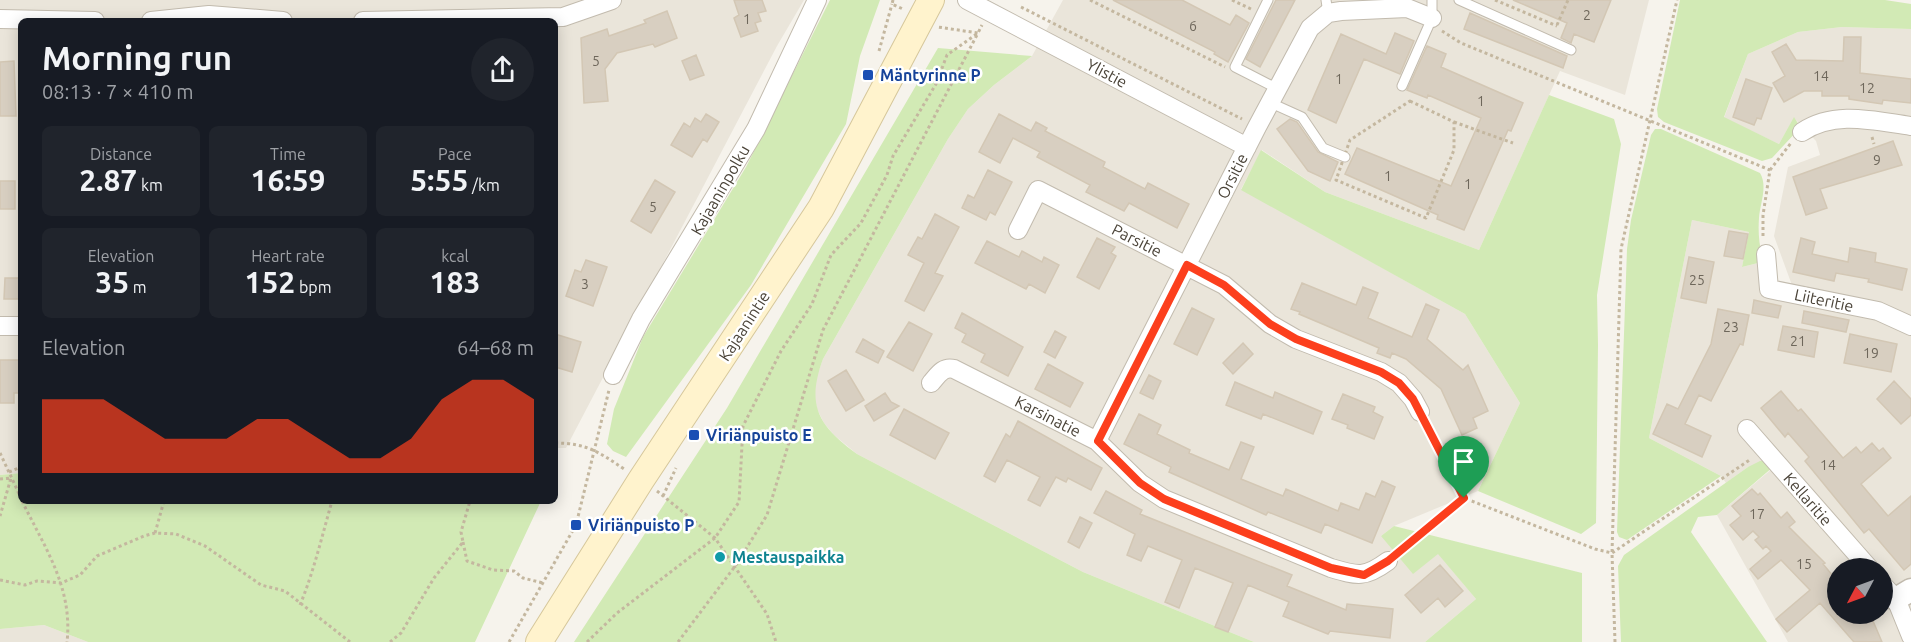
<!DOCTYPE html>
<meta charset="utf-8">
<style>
:root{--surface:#171b24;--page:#20242c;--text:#f1f3f6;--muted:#9ea1a6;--accent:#fc3f1d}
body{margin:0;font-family:Ubuntu,sans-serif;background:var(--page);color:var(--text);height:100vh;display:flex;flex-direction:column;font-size:22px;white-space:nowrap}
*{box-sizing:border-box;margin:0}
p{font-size:20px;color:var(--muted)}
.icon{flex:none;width:33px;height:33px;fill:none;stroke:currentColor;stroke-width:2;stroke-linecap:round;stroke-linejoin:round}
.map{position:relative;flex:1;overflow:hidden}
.drawer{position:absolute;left:18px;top:18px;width:540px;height:486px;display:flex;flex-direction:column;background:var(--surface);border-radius:9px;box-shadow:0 3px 15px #0003}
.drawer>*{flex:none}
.needle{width:39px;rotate:229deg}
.fabs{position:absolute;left:1827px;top:558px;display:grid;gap:12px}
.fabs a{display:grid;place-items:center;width:66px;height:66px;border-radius:50%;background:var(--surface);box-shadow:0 3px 15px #0003;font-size:30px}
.pin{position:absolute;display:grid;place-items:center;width:51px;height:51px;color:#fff;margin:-62px -26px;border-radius:50% 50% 50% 0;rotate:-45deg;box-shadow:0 0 6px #0007}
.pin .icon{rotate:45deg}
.round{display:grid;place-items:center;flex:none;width:63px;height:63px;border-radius:32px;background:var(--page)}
.summary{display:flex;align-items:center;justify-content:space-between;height:102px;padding:0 24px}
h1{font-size:33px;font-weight:600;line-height:45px}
.metrics{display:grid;grid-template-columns:repeat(3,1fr);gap:9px;height:102px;padding:6px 24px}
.metrics div{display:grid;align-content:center;border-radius:9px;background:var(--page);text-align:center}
.metrics b{font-size:30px;font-weight:600}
.metrics small{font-size:16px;font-weight:400}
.metrics p{font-size:16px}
.chart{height:168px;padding:12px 24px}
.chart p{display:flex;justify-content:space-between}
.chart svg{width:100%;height:108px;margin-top:6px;fill:var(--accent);opacity:.7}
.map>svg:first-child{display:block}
.residential{fill:#eae5da;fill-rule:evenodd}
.green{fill:#d2eab5}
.building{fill:#d8cfc1;stroke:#d3c7b4;stroke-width:1.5}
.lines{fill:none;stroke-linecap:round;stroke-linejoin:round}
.service-casing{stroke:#c2bbae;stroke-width:11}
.minor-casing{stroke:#c2bbae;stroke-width:20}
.tertiary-casing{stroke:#c2bbae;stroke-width:25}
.secondary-casing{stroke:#d6c79b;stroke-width:28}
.path{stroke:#c4b79f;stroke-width:3;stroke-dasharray:3 3;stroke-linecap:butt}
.service{stroke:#fff;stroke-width:9}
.minor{stroke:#fff;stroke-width:18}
.tertiary{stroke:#fff;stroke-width:22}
.secondary{stroke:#fff3cd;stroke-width:26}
.route-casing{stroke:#fff;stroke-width:12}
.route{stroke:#fc3f1d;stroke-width:8}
.transit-dot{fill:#1a4fb4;stroke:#fff;stroke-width:2}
.culture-dot{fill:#0f9aa8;stroke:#fff;stroke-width:2}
.labels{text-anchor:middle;stroke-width:5;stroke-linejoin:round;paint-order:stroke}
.number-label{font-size:14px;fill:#6e675b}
.street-label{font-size:16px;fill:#4b4439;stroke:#fff}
.transit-label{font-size:16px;font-weight:bold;fill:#164399;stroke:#fff;text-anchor:start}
.culture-label{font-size:16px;font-weight:bold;fill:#0d838f;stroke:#fff;text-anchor:start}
</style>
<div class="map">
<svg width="1911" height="642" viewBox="0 0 1911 642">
<rect width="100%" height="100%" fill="#f6f3ec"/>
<path class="residential" d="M0 0H804L777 46 566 448H555V21H21V473L0 475Z
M1063 0H1649L1625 95 1560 71 1479 250 1325 192 1262 150 1241 189 1465 314 1520 403 1478 491 1394 526 1381 536 1438 553 1476 599 1425 642H1254L1083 572 857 454 834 435 824 423 817 409 814 396 815 381 823 359 948 139 968 109 994 85 1032 56Z
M1842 27 1911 29V642H1788L1717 515 1773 468 1748 467 1726 483 1721 476 1649 438 1692 220 1749 232 1742 267 1770 260 1775 279 1778 284 1793 288 1774 236 1788 167 1820 155 1816 141 1794 118 1779 144 1724 118 1748 54 1798 32ZM1838 568H1882V614H1838Z
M44 625 88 642H0V629Z"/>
<path class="green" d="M830 0H880L860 56 846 124 751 285 626 457 613 451 607 444 614 409 643 337 746 167Z
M1680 0H1885L1911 4V29L1842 27 1798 32 1748 54 1724 117 1779 144 1794 117 1799 125 1798 130 1772 158 1762 161 1664 122 1658 117 1657 109Z
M938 48 1032 56 994 85 968 109 948 139 823 359C806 405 818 426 857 454L1083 572 1254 642H574L727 408Z
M1549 95 1614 119 1621 144 1597 295 1598 345 1596 523 1581 534 1478 491 1520 403 1465 314 1241 190 1261 150 1325 192 1479 250Z
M1655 129H1661L1760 173C1768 186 1760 204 1759 218 1758 232 1759 243 1762 256L1758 263 1742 267 1749 232 1692 220 1649 438 1721 476 1627 540 1619 537 1617 532 1627 249 1631 220 1651 135Z
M1760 461H1769L1773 467 1717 515 1698 517 1691 532 1767 642H1621L1618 566 1624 555 1748 467Z
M21 473V501H541L475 642H88L44 625 0 629V475Z
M1394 526 1582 573V642H1425L1476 599 1438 554 1413 574 1381 536Z"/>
<path class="building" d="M734 0H762L766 11 758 13 761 21 755 23 758 31 741 37 734 18 739 15Z
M1113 0H1182L1230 25 1236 15 1249 23 1228 62 1214 54 1215 52Z
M1276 0H1295L1260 67 1246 59Z
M1513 0H1611L1594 42 1574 34 1571 43 1561 38 1567 23Z
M667 11 677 38 655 47 653 44 617 53 605 69 608 101 584 103 581 38 607 29 609 36 646 23 644 20Z
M1470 13 1567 56 1563 68 1464 29Z
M1395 33 1414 41 1400 74 1364 59 1336 123 1308 110 1341 34 1386 54Z
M1844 37H1861L1860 73 1911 79V103L1883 100 1882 104 1849 99V96H1822V91H1804L1784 102 1773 83 1785 76 1772 52 1786 44 1796 60 1843 61Z
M1427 46 1446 54 1441 67 1523 103 1511 131 1508 130 1464 230 1437 219 1438 215 1345 174 1357 148 1451 186 1481 118 1428 95 1427 98 1407 90Z
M696 55 704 75 690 80 682 61Z
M14 61 16 116H0V62Z
M1746 79 1772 88 1761 119 1757 118 1754 125 1733 117Z
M706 114 719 122 707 142 703 139 692 157 671 145 684 123 690 127 695 118 701 122Z
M999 114 1031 131 1036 122 1047 128 1045 131 1105 162 1103 167 1145 189 1148 183 1189 204 1177 228 1129 203 1124 211 1086 192 1090 185 1037 157 1040 152 1013 138 1000 163 979 152Z
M1290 119 1297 122 1318 152 1338 162 1330 181 1308 171 1277 129Z
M1893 141 1902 165 1820 189 1827 208 1806 215 1793 177Z
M988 170 1012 182 995 215 990 212 986 220 962 208 968 195 974 198Z
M655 180 675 192 651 233 631 221Z
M0 181H15V209H0Z
M935 214 959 227 935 273 943 276 924 311 905 301 924 263 908 255 918 237 922 239Z
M1729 231 1748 234 1743 259 1724 256Z
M1097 238 1115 247 1111 253 1116 256 1099 289 1077 277Z
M1801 238 1815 242 1812 254 1848 262 1850 248 1876 253 1875 262 1907 269 1902 290 1868 282 1869 279 1836 273 1834 281 1793 272Z
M987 241 1019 257 1022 251 1042 262 1044 257 1059 265 1045 293 1029 284 1026 289 975 263Z
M1689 257 1714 262 1706 303 1681 298Z
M586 260 607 267 593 306 566 296 575 270 581 272Z
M5 278H21V299H4Z
M1302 283 1356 305 1363 287 1378 293 1368 318 1412 337 1426 304 1439 310 1427 339 1463 370 1468 365 1488 411 1473 418 1477 428 1462 435 1441 389 1406 359 1392 353 1390 358 1377 353 1379 348 1299 314 1300 312 1291 309Z
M1754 300 1781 306 1778 318 1752 313Z
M1192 308 1214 319 1197 355 1174 344Z
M1718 309 1749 315 1743 345 1740 344 1711 401 1699 395 1685 424 1711 436 1702 457 1653 434 1667 404 1678 409 1711 344Z
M1804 311 1849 320 1846 332 1802 323Z
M962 313 1023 347 1008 376 981 362 985 354 962 342 966 334 955 328Z
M909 322 932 334 913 371 887 357Z
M1783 326 1818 332 1814 357 1778 350Z
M1055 331 1066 337 1055 358 1044 352Z
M555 334 581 342 572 372 555 367Z
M1850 334 1897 344 1891 372 1844 363Z
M863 339 884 351 878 363 856 352Z
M1243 343 1253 354 1233 374 1223 363Z
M0 360H21V393H14V403H0Z
M1048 364 1083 383 1070 407 1035 389Z
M846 370 864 400 846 411 828 381Z
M1149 375 1161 381 1153 399 1140 393Z
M1894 381 1911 399V415L1901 424 1877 399Z
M1235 382 1273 398 1275 392 1322 412 1313 434 1263 414 1261 419 1226 405Z
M1781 391 1798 411 1801 409 1843 458 1856 447 1861 453 1872 443 1879 451 1883 448 1891 458 1861 484 1888 516 1911 496V564L1904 570 1869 529 1864 533 1805 461 1809 457 1788 433 1785 437 1761 408Z
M885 393 891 402 899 406 874 421 865 406Z
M1343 394 1375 407 1373 412 1383 417 1374 439 1347 428 1348 425 1332 419Z
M904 409 949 433 935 459 890 435Z
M1139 414 1161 425 1157 434 1190 450 1189 453 1229 470 1241 442 1254 447 1241 479 1283 496 1286 489 1338 511 1341 503 1359 510 1366 493 1375 497 1382 481 1395 487 1372 543 1325 524 1321 533 1268 512 1266 515 1169 472 1171 467 1124 444Z
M1018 421 1102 468 1091 490 1068 478 1066 482 1056 477 1040 506 1028 500 1040 477 1007 460 995 482 984 476 1006 434 1010 437Z
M1752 489 1758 495 1760 493 1781 518 1787 512 1795 522 1789 527 1825 563 1823 564 1838 582V614H1870L1882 642H1854L1820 603 1787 632 1776 619 1810 590 1781 560 1758 579 1750 569 1771 551 1766 546 1763 549 1755 540 1759 537 1753 531 1743 540 1730 525 1741 516 1732 506Z
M1106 491 1142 510 1140 514 1292 575 1287 586 1346 610 1347 604 1393 609 1390 638 1330 631 1328 634 1283 616 1289 602 1248 585 1228 632 1215 627 1233 583 1195 568 1179 608 1165 602 1182 560 1148 546 1141 561 1127 555 1135 534 1094 513Z
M1080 517 1092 523 1079 548 1068 542Z
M1440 565 1463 591 1445 607 1438 598 1421 613 1405 595Z"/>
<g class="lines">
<defs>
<path id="service" d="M1268 0 1235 67 1278 89
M1326 0 1328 13
M1459 0 1571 50
M1402 86 1432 18V0
M1271 103 1302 117 1323 148 1345 157"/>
<path id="minor" d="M967 0 1247 147
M0 19 95 21
M151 21 209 15 283 21
M363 21 563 17 612 0
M1802 132C1835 110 1874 121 1911 126
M1018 230 1038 190 1224 285 1270 324 1296 339 1381 372 1399 383 1413 399 1420 412
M1766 254 1769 289 1878 311 1911 326
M0 326H21
M613 375 641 319 756 129 817 0
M931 383C938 375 943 366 954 369L1097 441 1140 483 1164 499 1331 568C1358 576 1365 578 1388 561
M1747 429 1869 568
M1097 441 1257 127 1310 28 1328 13 1341 11 1407 8 1432 18
M1882 584 1896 599 1911 636"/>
<path id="tertiary" d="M1896 599 1911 590"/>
<path id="secondary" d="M539 642 641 480 821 208 931 0"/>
</defs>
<use href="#service" class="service-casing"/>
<use href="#minor" class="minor-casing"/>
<use href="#tertiary" class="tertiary-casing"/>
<use href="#secondary" class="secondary-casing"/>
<path class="path" d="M893 0 892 4 903 9
M1090 0 1225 67
M1232 0 1251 9
M1495 0 1557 26
M1021 7 1242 119
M1557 25 1568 0
M1442 31 1461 43 1770 170 1763 215V239
M879 51 892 4
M1410 101 1454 122V150L1426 218 1336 180 1350 140Z
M1454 122 1513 143
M1872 137 1874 144
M1770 170 1791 143
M1428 427 1464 498
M555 443C586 443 599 452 624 469
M0 453 21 498
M9 472 21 467
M0 479 11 478 0 516
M657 491 715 538 767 614 776 642
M663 496 676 468
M22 501C45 548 73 588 67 642
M155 533 164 501
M463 542 467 561 493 570 514 571 523 578 543 583
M1401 550 1464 498 1595 549 1612 553 1751 459
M0 580 25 585 37 581 61 583 80 575 97 556 144 536 155 533 176 534 205 546 261 585 285 591 350 642
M300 605C314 571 322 536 332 501
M390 642 401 633 434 578 463 542 461 532 470 501
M509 642 576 525 609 390
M587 642 617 613 715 538 739 502 743 426 781 351 812 304 831 255 861 223 887 175 893 156 936 84 947 55 978 33 982 25
M678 642 736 565 767 515 823 330 978 33 938 27
M1615 642 1612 553 1621 249 1677 0"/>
<use href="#service" class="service"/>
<use href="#minor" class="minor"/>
<use href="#tertiary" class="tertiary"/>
<use href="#secondary" class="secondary"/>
</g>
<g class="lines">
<defs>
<path id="route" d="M1187 265 1224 285 1270 324 1296 339 1381 372 1399 383 1413 399 1464 498 1388 561 1364 575 1331 568 1164 499 1140 483 1098 441Z"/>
</defs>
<use href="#route" class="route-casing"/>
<use href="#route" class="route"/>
</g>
<g class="transit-dot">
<rect x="862" y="69" width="12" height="12" rx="3"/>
<rect x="688" y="429" width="12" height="12" rx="3"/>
<rect x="570" y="519" width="12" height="12" rx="3"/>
</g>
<circle class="culture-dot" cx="720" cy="557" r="6"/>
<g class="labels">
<g class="number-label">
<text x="1587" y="20">2</text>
<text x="747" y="24">1</text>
<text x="1193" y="31">6</text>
<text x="596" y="66">5</text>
<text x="1821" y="81">14</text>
<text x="1339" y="84">1</text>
<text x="1867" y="93">12</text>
<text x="1481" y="106">1</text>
<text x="1877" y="165">9</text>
<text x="1388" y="181">1</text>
<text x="1468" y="189">1</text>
<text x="653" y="212">5</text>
<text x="1697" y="285">25</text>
<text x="585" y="289">3</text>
<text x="1731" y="332">23</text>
<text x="1798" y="346">21</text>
<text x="1871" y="358">19</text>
<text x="1828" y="470">14</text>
<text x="1757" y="519">17</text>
<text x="1804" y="569">15</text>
</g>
<g class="street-label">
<text transform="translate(1107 73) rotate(28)" y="6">Ylistie</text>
<text transform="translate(1232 176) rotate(-63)" y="6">Orsitie</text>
<text transform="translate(720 190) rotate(-60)" y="6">Kajaaninpolku</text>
<text transform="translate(1137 240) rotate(27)" y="6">Parsitie</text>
<text transform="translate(1824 300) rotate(12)" y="6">Liiteritie</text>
<text transform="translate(744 326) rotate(-57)" y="6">Kajaanintie</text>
<text transform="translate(1048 416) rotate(27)" y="6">Karsinatie</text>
<text transform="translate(1808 499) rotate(49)" y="6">Kellaritie</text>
</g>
<g class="transit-label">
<text x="880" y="81">Mäntyrinne P</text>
<text x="706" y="441">Viriänpuisto E</text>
<text x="588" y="531">Viriänpuisto P</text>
</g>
<g class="culture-label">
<text x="732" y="563">Mestauspaikka</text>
</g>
</g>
</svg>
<div class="fabs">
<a><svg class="needle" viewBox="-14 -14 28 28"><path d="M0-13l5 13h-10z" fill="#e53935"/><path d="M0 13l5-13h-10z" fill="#9ea1a6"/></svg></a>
</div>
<div class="pin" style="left:1464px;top:498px;background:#1e9e55"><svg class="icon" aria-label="arrive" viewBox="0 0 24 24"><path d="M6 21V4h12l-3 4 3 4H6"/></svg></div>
<section class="drawer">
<div class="summary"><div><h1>Morning run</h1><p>08:13 · 7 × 410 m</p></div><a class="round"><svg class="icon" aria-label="share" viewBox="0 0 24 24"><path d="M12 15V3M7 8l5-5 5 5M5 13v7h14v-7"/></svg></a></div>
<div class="metrics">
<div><p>Distance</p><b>2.87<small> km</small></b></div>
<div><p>Time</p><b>16:59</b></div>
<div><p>Pace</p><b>5:55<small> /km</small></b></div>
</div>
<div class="metrics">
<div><p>Elevation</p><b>35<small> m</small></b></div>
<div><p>Heart rate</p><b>152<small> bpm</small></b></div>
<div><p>kcal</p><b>183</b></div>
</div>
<div class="chart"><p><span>Elevation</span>64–68 m</p>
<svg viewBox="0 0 160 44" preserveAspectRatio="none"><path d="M0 44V14L10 14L20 14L30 22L40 30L50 30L60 30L70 22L80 22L90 30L100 38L110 38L120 30L130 14L140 6L150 6L160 14V44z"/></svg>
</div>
</section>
</div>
